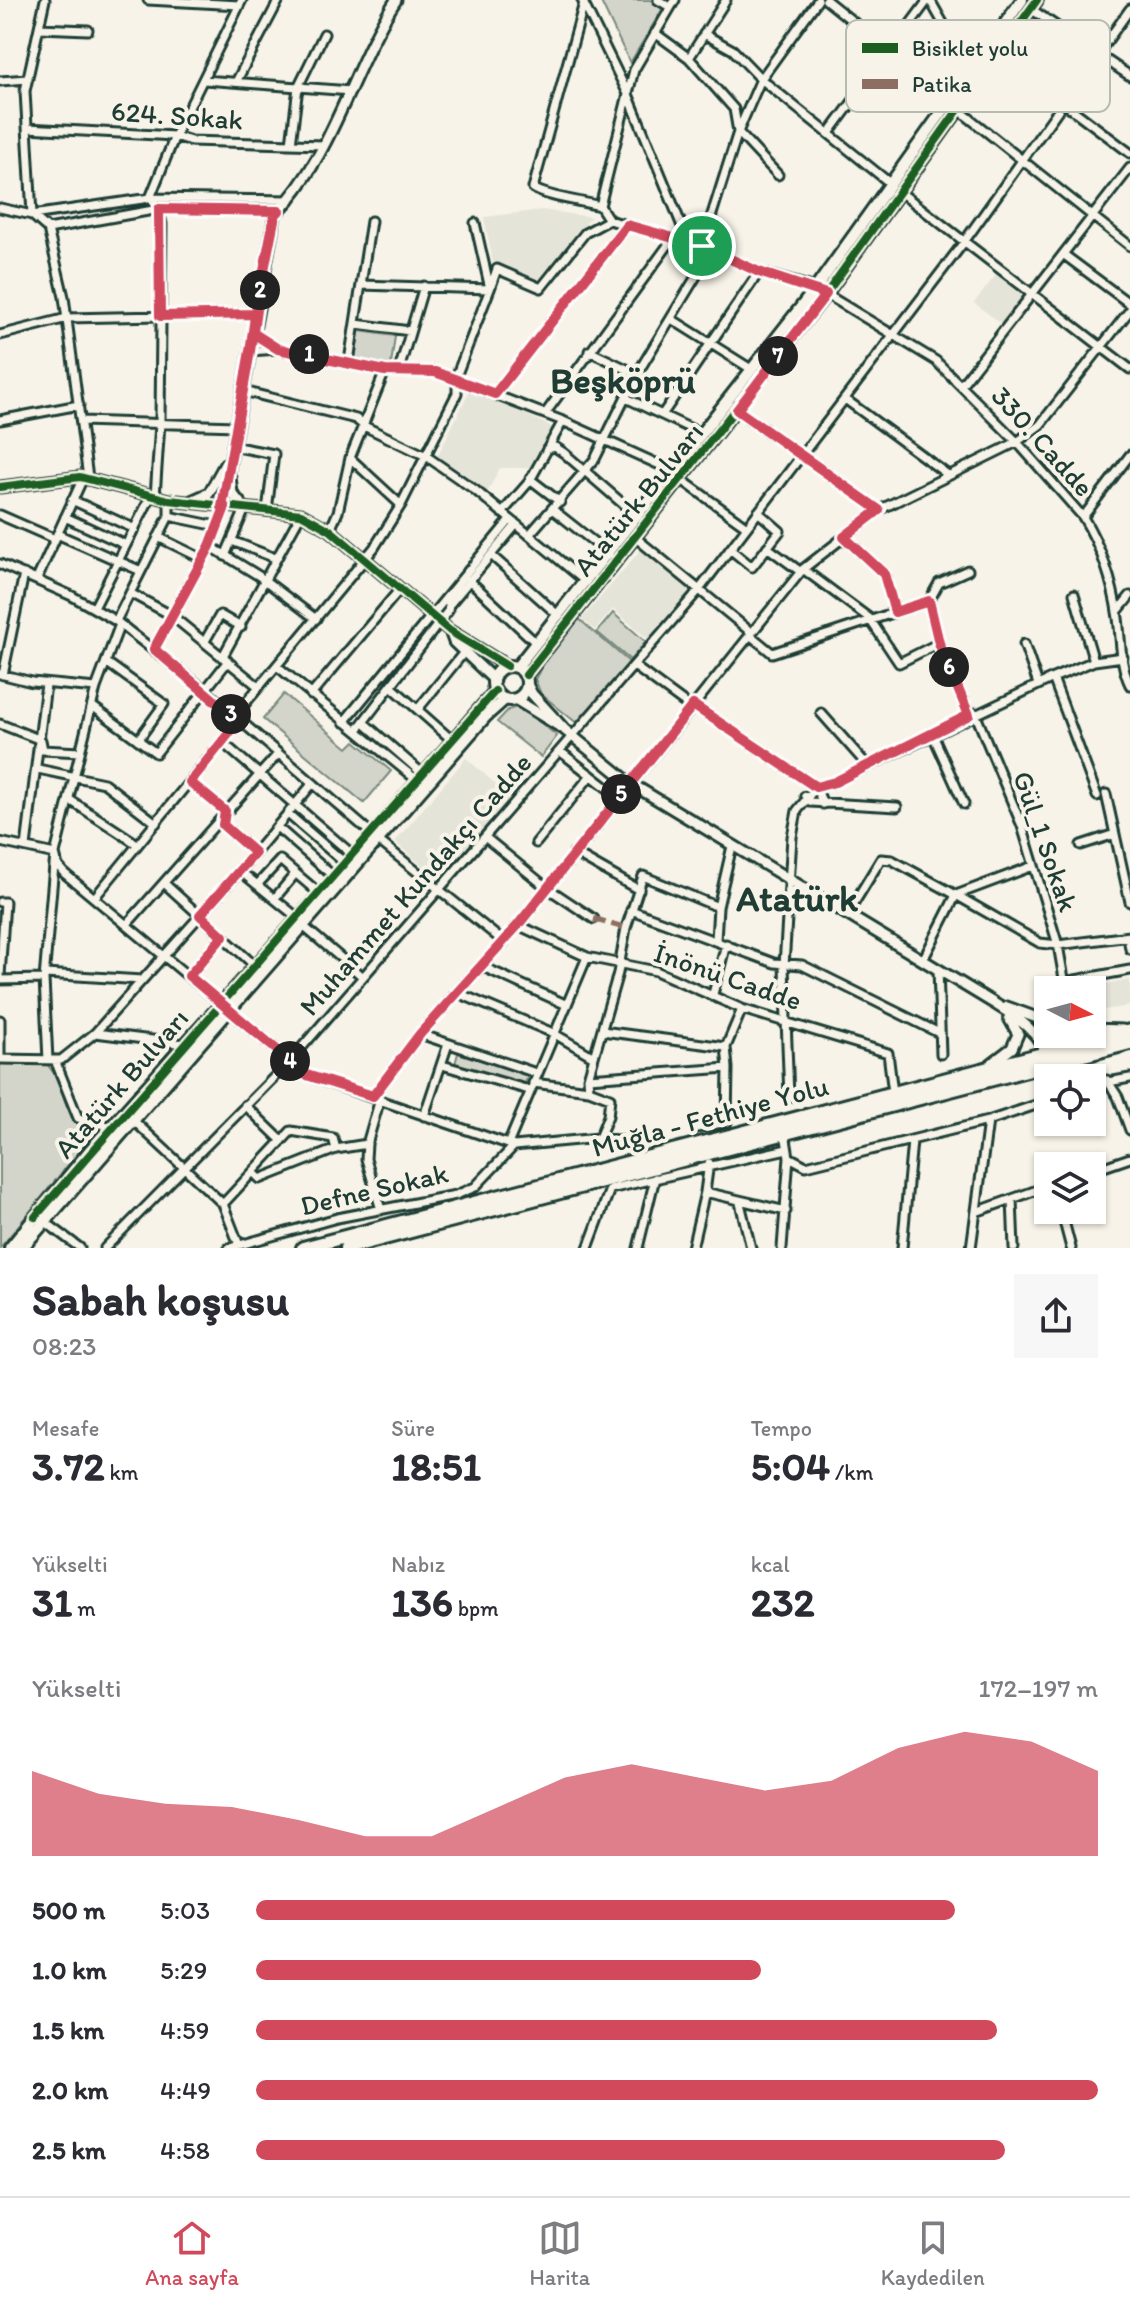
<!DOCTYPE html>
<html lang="tr">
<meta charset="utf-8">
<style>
:root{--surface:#fff;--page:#f7f7f7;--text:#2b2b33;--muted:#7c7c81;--line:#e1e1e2;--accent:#d1495b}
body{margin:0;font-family:Itim,sans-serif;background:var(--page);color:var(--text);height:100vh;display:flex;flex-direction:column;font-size:30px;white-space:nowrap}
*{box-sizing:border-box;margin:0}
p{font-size:26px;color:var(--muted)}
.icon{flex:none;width:44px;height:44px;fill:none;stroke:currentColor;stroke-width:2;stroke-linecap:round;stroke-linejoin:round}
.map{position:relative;height:1248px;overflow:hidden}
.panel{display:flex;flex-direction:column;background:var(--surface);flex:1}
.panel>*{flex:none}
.needle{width:52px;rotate:96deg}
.fabs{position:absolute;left:1034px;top:976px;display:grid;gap:16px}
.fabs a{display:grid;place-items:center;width:72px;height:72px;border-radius:0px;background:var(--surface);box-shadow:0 2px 6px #0004;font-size:40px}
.pin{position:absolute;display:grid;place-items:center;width:68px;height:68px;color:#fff;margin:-34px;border:4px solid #fff;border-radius:50%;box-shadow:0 2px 8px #0007}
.km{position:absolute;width:40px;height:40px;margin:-20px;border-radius:50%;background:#222;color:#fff;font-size:22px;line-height:40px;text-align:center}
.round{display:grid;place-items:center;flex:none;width:84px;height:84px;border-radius:0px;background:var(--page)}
.headline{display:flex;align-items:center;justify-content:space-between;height:136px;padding:0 32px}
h1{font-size:44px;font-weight:700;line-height:60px}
.stats{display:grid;grid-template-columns:repeat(3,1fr);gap:12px;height:136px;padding:8px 32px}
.stats div{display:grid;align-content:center}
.stats b{font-size:40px;font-weight:700}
.stats small{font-size:22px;font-weight:400}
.stats p{font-size:22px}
.chart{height:224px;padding:16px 32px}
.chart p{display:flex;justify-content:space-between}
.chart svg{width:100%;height:144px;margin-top:8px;fill:var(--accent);opacity:.7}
ul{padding:0 32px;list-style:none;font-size:26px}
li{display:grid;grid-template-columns:128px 96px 1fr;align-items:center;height:60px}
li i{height:20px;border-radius:10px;background:var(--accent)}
.menu{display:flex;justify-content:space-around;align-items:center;height:112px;border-top:2px solid var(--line);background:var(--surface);font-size:22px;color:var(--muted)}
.menu a{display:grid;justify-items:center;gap:4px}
.menu .selected{color:var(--accent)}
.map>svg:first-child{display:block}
.built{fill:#e5e4d9}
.green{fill:#d3d5ca;stroke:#79897f;stroke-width:2}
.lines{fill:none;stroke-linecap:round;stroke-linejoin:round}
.minor-casing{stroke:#1f3d34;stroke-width:13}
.tertiary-casing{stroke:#1f3d34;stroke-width:15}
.secondary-casing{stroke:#1f3d34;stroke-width:16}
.trunk-casing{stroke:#1f3d34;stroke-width:18}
.minor{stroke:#f7f3e8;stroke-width:7}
.tertiary{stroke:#f7f3e8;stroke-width:9}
.secondary{stroke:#f7f3e8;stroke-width:10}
.trunk{stroke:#f7f3e8;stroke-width:12}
.quiet{stroke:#8d6e63;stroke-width:6;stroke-dasharray:12 6;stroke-linecap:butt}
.cycleway-casing{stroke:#f7f3e8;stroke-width:13}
.cycleway{stroke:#1b5e20;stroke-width:8}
.route-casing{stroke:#fff;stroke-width:16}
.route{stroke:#d1495b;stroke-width:10}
.labels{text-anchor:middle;stroke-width:8;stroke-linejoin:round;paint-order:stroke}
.street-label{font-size:28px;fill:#1f3d34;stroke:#f7f3e8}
.district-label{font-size:36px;font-weight:bold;fill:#1f3d34;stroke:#f7f3e8}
.key{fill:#f7f3e8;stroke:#b6bcb2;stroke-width:2}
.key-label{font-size:22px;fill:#1f3d34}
</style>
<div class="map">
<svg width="1130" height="1248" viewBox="0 0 1130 1248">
<rect width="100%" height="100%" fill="#f7f3e8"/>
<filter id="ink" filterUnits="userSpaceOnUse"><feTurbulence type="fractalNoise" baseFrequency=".0125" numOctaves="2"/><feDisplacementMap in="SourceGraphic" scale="16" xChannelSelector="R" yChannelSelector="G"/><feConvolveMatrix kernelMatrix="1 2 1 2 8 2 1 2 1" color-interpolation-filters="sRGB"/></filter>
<g filter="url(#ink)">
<path class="built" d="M542 210 591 217 539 281 493 263 484 217Z
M999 271 1029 294 1005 327 974 303Z
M471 388 554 428 535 468H500L487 493 435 461Z
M643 547 693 589 649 640 613 609 595 630 582 619Z
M466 758 513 799 441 882 395 842Z
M1130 980V1006L1097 1011 1093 986Z"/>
<path class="green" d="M600 0H650L663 8 630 63Z
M359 331 395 336 391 365 355 360Z
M613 613 646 642 630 660 597 632Z
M579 619 629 662 578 724 541 694 535 679 549 654Z
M284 694 348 748 355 741 391 771 364 803 263 719Z
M520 706 557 736 541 757 497 722 508 710Z
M458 1053 528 1075 524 1086 455 1064Z
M43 1060C71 1087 56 1113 92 1136L0 1248V1062Z"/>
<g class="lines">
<defs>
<path id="minor" d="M148 0 239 5
M582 0 628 94 688 241
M658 0 670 7
M826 0 951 100
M930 0 952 39 975 65
M584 3 533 188C546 197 582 201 600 206
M1031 9 1130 76
M39 28 88 30
M655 33 689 58 734 109 738 132 778 175
M704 34 733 50 761 79 891 184
M689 58 726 0
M204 80 351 91
M0 81 28 79
M236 82 279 0
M1065 104 1130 153
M958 109 1130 246
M27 128 175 136 191 141 324 145
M830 132 928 0
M291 144 298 87 324 34
M900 192 1130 369
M600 206 609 220 702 246 759 272 816 288 936 361 1017 442 1083 517C1101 547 1113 583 1118 618 1121 640 1120 665 1130 685
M600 206 634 70 675 0
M0 208 32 215 150 198 290 200
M32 215 48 229 64 297 88 478
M32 215 25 91 45 0
M48 229 159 209 279 211
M702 246 738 132 761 79 818 0
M1063 254 1130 304
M361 285 490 289 497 269 541 288 585 233 609 220
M673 320 751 369
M356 324 410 331
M253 333 278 349 385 371 435 372 563 421 673 471
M0 335 67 318 255 314
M250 351 278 349
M589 351 637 374
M349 361 371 221
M399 370 424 286
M962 384 1130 168
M243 391 356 419 364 426 426 456 475 490 586 582
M495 394 627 225
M626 398 702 434
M845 399 948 475
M737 410 879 510
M545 414 674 237
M662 415 759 272
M0 420 79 405
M81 421 236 426
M232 446 274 454 267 511
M547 449 555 447 564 453 638 517
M350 458 401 505
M530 479 560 502
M682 480 747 527
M155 497 160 423 162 224 159 209 150 198 175 136 242 0
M72 500 135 529
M552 509 609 554
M502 513 529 482 563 421
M0 515 55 539
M169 516 217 526
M65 517 126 545
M1083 517 1130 455
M330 530 338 512 350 458 385 371
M57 534 141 571
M529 535 595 459 637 374 712 250
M158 537 203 559
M844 537 884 574 895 612
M636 538 752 633
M232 541 275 558
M210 546 259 576 316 619
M767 547 801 572
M730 549 752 567 780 531 758 512
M491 555 559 616
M225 556 245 509
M0 564 72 596 116 621 206 691 372 834
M803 569 869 618 899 663 939 643
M37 579 83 478
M469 580 536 643
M130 593 171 615 259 687
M1074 594 1094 661
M929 601 939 643 969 715
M94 608 151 496
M1117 612 1130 596
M116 621 169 516V500
M750 635 772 653 929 601 939 583 968 570
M205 641 220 615 241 627
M1024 644 1038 684
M154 649 210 546 225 507
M106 662 164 704 138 740
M277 666 418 781
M634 666 691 708
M0 674 32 682 96 688
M3 675 24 574
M1053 678 1097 796
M391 686 453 741
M311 695 400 589
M693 705 816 787 835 782 1053 678 1094 661 1123 657
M92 706 156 753 228 661 223 656 301 514
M418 709 465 651
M821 713 867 765
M344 722 510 520
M363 722 424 775
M0 724 41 740 43 750 80 752
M357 730 448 611 449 605 516 525
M932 733 964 804
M222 742 354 856
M561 752 619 797
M38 769 104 783 156 823
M190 782 225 811 223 825 255 853
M1106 794 1130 902
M805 796 810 802 897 807
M70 800 137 844
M288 814 346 864
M277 827 334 877
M486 838 546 887 594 919
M379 841 504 942
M0 842 55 854 58 866 64 873 290 1061 294 1071 514 1146 599 1138 635 1142
M536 843 591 775
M1081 845 1115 834
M26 847 46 684
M574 853 639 890
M240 871 298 918
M164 883 254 965
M257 885 280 860 320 894
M95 897 234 727V717L374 548 401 505 457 393V374L490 289 475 223
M275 898 295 874
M0 902H5L0 976
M631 910 774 963 802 965 939 1033
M848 913 881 859 892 860 956 895 1033 866
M128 923 278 754
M302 925 362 976
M518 925 587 957 656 971 742 1009 888 1053 893 1093
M1128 937 1130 949
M716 940 718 907 732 846
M924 958 956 895 1040 943 1058 945 1022 826 975 713
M481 966 567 1005
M938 969 941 1054
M45 974 142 980
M189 976 223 936
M0 980 44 979
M1064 982 1130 970
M1066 990 1058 945 1130 936
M458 993 553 1033 594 1057
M713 994 726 944
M0 1020V1059
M602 1031 726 1047 742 1009
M95 1033 185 1044
M420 1034 536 1073
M726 1047 728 1068
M0 1059 61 1060 95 1033 240 871 313 783
M48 1060 44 979 55 854 96 688 120 624
M55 1060 78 1118 112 1127
M1062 1060 1069 1078
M1049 1063 1057 1078
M442 1065 529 1090
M588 1078 618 973 626 928 643 876 718 907
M1107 1080 1118 1097 1130 1130
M533 1083 589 1090 588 1078 728 1068 727 1122 697 1128
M1092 1085 1130 1078
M589 1090 610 1098 608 1116 599 1138
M373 1096 420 1034 518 925 803 569 879 510 1017 442 1040 425 1130 310
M789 1097 784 966 792 837 797 811 816 787 823 804
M245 1105 282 1141
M424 1116 448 1044
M133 1120 223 1204 239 1245
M509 1142 587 957
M367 1144 366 1159 381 1210
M789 1157 806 1166 988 1121 1048 1101
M1092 1171 1130 1158
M254 1173 260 1179 336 1149 367 1144 380 1099
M705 1192 709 1163
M1012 1199 1014 1248
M740 1203 751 1248
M223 1204 291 1131 333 1138 336 1149
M1061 1210 1071 1248
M976 1212 1048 1186
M44 1221 80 1248
M105 1248 290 1061 699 590 964 242 1130 9
M229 1248 337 1218 456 1195 475 1187 514 1146
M588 1248 610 1189 787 1149
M638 1248 655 1178
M692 1248 705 1192 786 1211
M782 1248 789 1157 785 1133
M902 1248 912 1141
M971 1248 988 1121"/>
<path id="tertiary" d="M230 477 232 493 245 509
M0 487 80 477 169 500 301 514 330 530 450 631 507 666
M191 501 209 493 225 464
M222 507 275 215C334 155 351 69 396 0
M450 631 454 642 493 679
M527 684 532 694 565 730 630 783 992 1002C1014 1016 1041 1031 1048 1059
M515 699 562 728
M1007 1007 1048 1022
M1092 1029 1123 1030
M1050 1034 1059 1053
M991 1064 1012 1048 1018 1034 1009 1018"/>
<path id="secondary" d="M493 683a17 17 0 1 1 34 0a17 17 0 1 1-34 0Z
M517 667 816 288 1022 0
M526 675 826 294 1037 0
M10 1248 91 1149 354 856 495 691
M22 1248 486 716 505 699"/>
<path id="trunk" d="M303 1248 1130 1031
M346 1248 1130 1043"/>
</defs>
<use href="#minor" class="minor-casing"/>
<use href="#tertiary" class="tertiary-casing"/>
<use href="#secondary" class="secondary-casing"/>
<use href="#trunk" class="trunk-casing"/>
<use href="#minor" class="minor"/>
<use href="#tertiary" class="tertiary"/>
<use href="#secondary" class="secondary"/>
<use href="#trunk" class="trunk"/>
<path class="quiet" d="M594 919 626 928"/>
<defs>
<path id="cycleway" d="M0 487 80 477 169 500 301 514 330 530 450 631 507 666
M526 675 826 294 1037 0
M35 1217 495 691"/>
</defs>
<use href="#cycleway" class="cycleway-casing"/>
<use href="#cycleway" class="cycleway"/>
</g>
</g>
<g class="lines" filter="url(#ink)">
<defs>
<path id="route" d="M702 246 627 225 495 394 435 372 385 371 278 349 253 333 255 314 160 316 159 209 279 211 275 215 256 310C254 323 252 337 250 351L222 507H225L210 546 154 649 234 717V727L190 782 225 811 223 825 255 853 200 915 223 936 189 976 290 1061 294 1071 373 1096 420 1034 518 925 693 705 816 787 835 782 969 715 939 643 929 601 895 612 884 574 844 537 879 510 737 410 826 294 759 272 702 246"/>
</defs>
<use href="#route" class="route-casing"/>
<use href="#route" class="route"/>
</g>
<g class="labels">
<g class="street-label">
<text transform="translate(177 115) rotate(4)" y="10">624. Sokak</text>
<text transform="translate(1043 441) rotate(48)" y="10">330. Cadde</text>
<text transform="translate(638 499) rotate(-51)" y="10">Atatürk Bulvarı</text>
<text transform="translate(1046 841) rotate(71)" y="10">Gül_1 Sokak</text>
<text transform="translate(415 884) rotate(-49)" y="10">Muhammet Kundakçı Cadde</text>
<text transform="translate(728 976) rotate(19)" y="10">İnönü Cadde</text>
<text transform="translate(121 1083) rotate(-49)" y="10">Atatürk Bulvarı</text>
<text transform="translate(710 1116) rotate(-15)" y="10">Muğla - Fethiye Yolu</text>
<text transform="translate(374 1189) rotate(-13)" y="10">Defne Sokak</text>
</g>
<g class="district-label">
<text x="623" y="393">Beşköprü</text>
<text x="797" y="911">Atatürk</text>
</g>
</g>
<rect x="846" y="20" width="264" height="92" rx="12" class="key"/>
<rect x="862" y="43" width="36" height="10" fill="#1b5e20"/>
<rect x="862" y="79" width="36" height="10" fill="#8d6e63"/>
<g class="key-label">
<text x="912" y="56">Bisiklet yolu</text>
<text x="912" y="92">Patika</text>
</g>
</svg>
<div class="fabs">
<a><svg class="needle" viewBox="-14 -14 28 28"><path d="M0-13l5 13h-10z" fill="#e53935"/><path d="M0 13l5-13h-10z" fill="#7c7c81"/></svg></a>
<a><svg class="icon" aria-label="locate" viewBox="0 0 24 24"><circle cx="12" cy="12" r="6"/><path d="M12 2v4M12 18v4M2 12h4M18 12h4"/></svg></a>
<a><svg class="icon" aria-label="layers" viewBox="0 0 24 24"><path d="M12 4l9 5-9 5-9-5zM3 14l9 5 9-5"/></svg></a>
</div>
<div class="pin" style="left:702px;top:246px;background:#1e9e55"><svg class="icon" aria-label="arrive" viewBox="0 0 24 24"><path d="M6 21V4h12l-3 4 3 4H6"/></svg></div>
<b class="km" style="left:309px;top:354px">1</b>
<b class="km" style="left:260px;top:290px">2</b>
<b class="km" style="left:231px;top:714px">3</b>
<b class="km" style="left:290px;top:1061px">4</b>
<b class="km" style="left:621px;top:794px">5</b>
<b class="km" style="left:949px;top:667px">6</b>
<b class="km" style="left:778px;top:356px">7</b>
</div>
<section class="panel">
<div class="headline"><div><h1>Sabah koşusu</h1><p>08:23</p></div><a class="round"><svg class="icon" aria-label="share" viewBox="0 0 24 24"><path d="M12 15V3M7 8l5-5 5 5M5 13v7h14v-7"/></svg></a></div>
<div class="stats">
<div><p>Mesafe</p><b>3.72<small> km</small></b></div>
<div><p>Süre</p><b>18:51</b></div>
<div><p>Tempo</p><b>5:04<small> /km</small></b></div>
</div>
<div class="stats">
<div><p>Yükselti</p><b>31<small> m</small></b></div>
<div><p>Nabız</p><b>136<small> bpm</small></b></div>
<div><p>kcal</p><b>232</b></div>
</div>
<div class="chart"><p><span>Yükselti</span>172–197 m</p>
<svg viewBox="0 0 160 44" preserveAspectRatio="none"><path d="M0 44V18L10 25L20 28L30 29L40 33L50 38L60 38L70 29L80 20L90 16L100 20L110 24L120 21L130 11L140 6L150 9L160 18V44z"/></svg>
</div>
<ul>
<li><b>500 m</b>5:03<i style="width:83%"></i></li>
<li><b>1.0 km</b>5:29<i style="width:60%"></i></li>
<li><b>1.5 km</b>4:59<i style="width:88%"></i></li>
<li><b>2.0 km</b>4:49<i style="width:100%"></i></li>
<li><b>2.5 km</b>4:58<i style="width:89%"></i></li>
</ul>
</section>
<nav class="menu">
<a class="selected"><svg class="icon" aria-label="home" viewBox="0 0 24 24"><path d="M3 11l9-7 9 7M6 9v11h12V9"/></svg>Ana sayfa</a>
<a><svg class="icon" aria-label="map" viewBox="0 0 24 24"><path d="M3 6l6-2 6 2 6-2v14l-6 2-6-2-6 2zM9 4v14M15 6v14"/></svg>Harita</a>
<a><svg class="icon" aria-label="saved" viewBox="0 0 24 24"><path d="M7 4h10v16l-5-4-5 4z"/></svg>Kaydedilen</a>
</nav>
